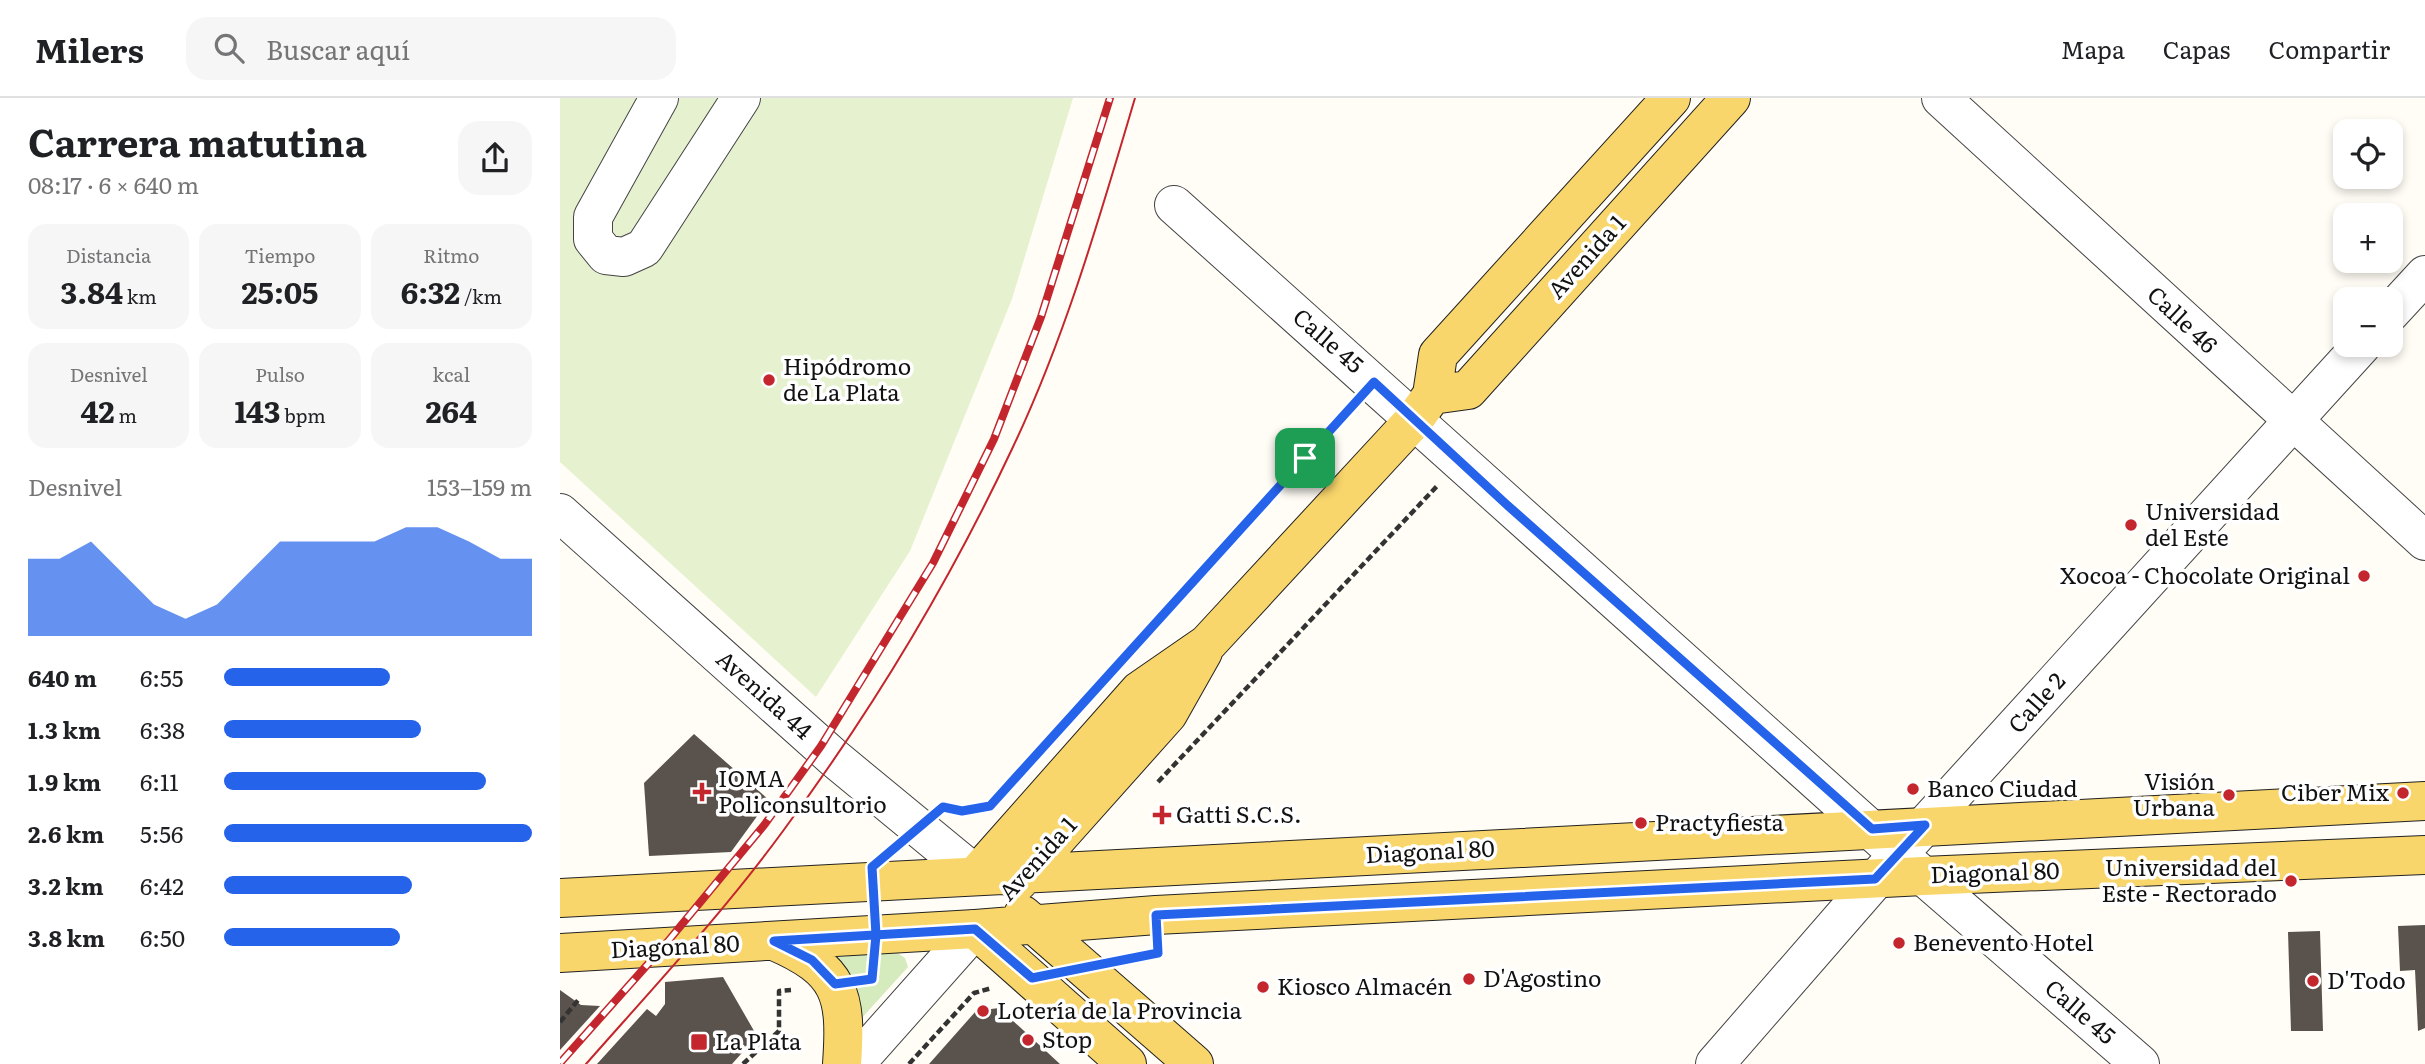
<!DOCTYPE html>
<html lang="es">
<meta charset="utf-8">
<style>
:root{--surface:#fff;--page:#f6f6f6;--text:#202124;--muted:#757577;--line:#e0e0e0;--accent:#2563eb}
body{margin:0;font-family:Literata,serif;background:var(--page);color:var(--text);height:100vh;display:flex;flex-direction:column;font-size:26px;white-space:nowrap}
*{box-sizing:border-box;margin:0}
p{font-size:23px;color:var(--muted)}
.icon{flex:none;width:38px;height:38px;fill:none;stroke:currentColor;stroke-width:2;stroke-linecap:round;stroke-linejoin:round}
.map{position:relative;flex:1;overflow:hidden}
.panel{display:flex;flex-direction:column;background:var(--surface);width:560px}
.panel>*{flex:none}
.fabs{position:absolute;left:1773px;top:21px;display:grid;gap:14px}
.fabs a{display:grid;place-items:center;width:70px;height:70px;border-radius:14px;background:var(--surface);box-shadow:0 4px 10px #0003;font-size:35px}
.pin{position:absolute;display:grid;place-items:center;width:60px;height:60px;color:#fff;margin:-30px;border-radius:14px;box-shadow:0 4px 10px #0006}
.round{display:grid;place-items:center;flex:none;width:74px;height:74px;border-radius:21px;background:var(--page)}
.overview{display:flex;align-items:center;justify-content:space-between;height:119px;padding:0 28px}
h1{font-size:38px;font-weight:700;line-height:52px}
.metrics{display:grid;grid-template-columns:repeat(3,1fr);gap:10px;height:119px;padding:7px 28px}
.metrics div{display:grid;align-content:center;border-radius:18px;background:var(--page);text-align:center}
.metrics b{font-size:30px;font-weight:700}
.metrics small{font-size:19px;font-weight:400}
.metrics p{font-size:19px}
.chart{height:196px;padding:14px 28px}
.chart p{display:flex;justify-content:space-between}
.chart svg{width:100%;height:126px;margin-top:7px;fill:var(--accent);opacity:.7}
ul{padding:0 28px;list-style:none;font-size:23px}
li{display:grid;grid-template-columns:112px 84px 1fr;align-items:center;height:52px}
li i{height:18px;border-radius:9px;background:var(--accent)}
header{display:flex;align-items:center;gap:42px;box-sizing:border-box;height:98px;padding:0 35px;background:var(--surface);border-bottom:2px solid var(--line)}
header strong{font-size:33px}
nav{display:flex;gap:38px;margin-inline-start:auto;font-size:24px}
.search{width:490px;height:63px;background:var(--page);display:flex;align-items:center;gap:18px;box-sizing:border-box;padding:0 24px;border-radius:21px;color:var(--muted);font-size:26px}
main{display:flex;flex:1;min-height:0}
.map>svg:first-child{display:block}
.green{fill:#d5ebbd}
.pitch{fill:#e6f2cf}
.building{fill:#5a524d}
.lines{fill:none;stroke-linecap:round;stroke-linejoin:round}
.minor-casing{stroke:#444;stroke-width:40}
.major-casing{stroke:#222;stroke-width:40}
.path{stroke:#333;stroke-width:4.5;stroke-dasharray:7 3.5;stroke-linecap:butt}
.minor{stroke:#fff;stroke-width:38}
.major{stroke:#f9d66b;stroke-width:38}
.tram{stroke:#c4262e;stroke-width:2}
.rail-casing{stroke:#c4262e;stroke-width:8}
.rail{stroke:#fff;stroke-width:5;stroke-dasharray:16;stroke-linecap:butt}
.route-casing{stroke:#fff;stroke-width:14}
.route{stroke:#2563eb;stroke-width:9}
.poi-dot{fill:#c4262e;stroke:#fff;stroke-width:2.5}
.labels{text-anchor:middle;stroke-width:7;stroke-linejoin:round;paint-order:stroke}
.street-label{font-size:23px;fill:#111;stroke:#fff}
.poi-label{font-size:23px;fill:#111;stroke:#fff;text-anchor:start}
</style>
<header>
<strong>Milers</strong>
<div class="search"><svg class="icon" aria-label="search" viewBox="0 0 24 24"><circle cx="10" cy="10" r="6"/><path d="M15 15l6 6"/></svg>Buscar aquí</div>
<nav><a>Mapa</a><a>Capas</a><a>Compartir</a></nav>
</header>
<main>
<section class="panel">
<div class="overview"><div><h1>Carrera matutina</h1><p>08:17 · 6 × 640 m</p></div><a class="round"><svg class="icon" aria-label="share" viewBox="0 0 24 24"><path d="M12 15V3M7 8l5-5 5 5M5 13v7h14v-7"/></svg></a></div>
<div class="metrics">
<div><p>Distancia</p><b>3.84<small> km</small></b></div>
<div><p>Tiempo</p><b>25:05</b></div>
<div><p>Ritmo</p><b>6:32<small> /km</small></b></div>
</div>
<div class="metrics">
<div><p>Desnivel</p><b>42<small> m</small></b></div>
<div><p>Pulso</p><b>143<small> bpm</small></b></div>
<div><p>kcal</p><b>264</b></div>
</div>
<div class="chart"><p><span>Desnivel</span>153–159 m</p>
<svg viewBox="0 0 160 44" preserveAspectRatio="none"><path d="M0 44V17L10 17L20 11L30 22L40 33L50 38L60 33L70 22L80 11L90 11L100 11L110 11L120 6L130 6L140 11L150 17L160 17V44z"/></svg>
</div>
<ul>
<li><b>640 m</b>6:55<i style="width:54%"></i></li>
<li><b>1.3 km</b>6:38<i style="width:64%"></i></li>
<li><b>1.9 km</b>6:11<i style="width:85%"></i></li>
<li><b>2.6 km</b>5:56<i style="width:100%"></i></li>
<li><b>3.2 km</b>6:42<i style="width:61%"></i></li>
<li><b>3.8 km</b>6:50<i style="width:57%"></i></li>
</ul>
</section>
<div class="map">
<svg width="1865" height="966" viewBox="0 0 1865 966">
<rect width="100%" height="100%" fill="#fffdf5"/>
<path class="green" d="M336 854 345 860 348 869 290 933 287 882 278 859Z"/>
<path class="pitch" d="M0 0H513L452 201 350 453 256 599 0 364Z"/>
<path class="building" d="M134 636 209 702 171 754 89 758 84 685Z
M1865 827V930L1858 933 1855 872 1840 873 1838 828Z
M1760 833 1763 933H1731L1728 834Z
M163 879 197 938 172 966H37L87 911 96 918 105 906V884Z
M0 892 21 907 40 908 0 952Z
M439 910 500 966H369L416 913Z"/>
<g class="lines">
<defs>
<path id="minor" d="M99 0 33 119V141L46 157 64 159 84 150 181 0
M1381 0 1865 443
M614 107 1339 757 1580 966
M1830 215 1865 177
M0 415 274 660 416 777
M295 966 415 831
M1155 966 1316 781 1802 247"/>
<path id="major" d="M872 297 908 292 1171 0
M416 777 579 593 647 546 854 322 872 297 878 257 1111 0
M458 784 608 616 643 554
M0 800 1865 703
M463 817 634 966
M415 831 567 966
M214 843C281 872 287 896 282 966
M0 855 415 831 596 817 1363 778 1865 757"/>
</defs>
<use href="#minor" class="minor-casing"/>
<use href="#major" class="major-casing"/>
<path class="path" d="M568 556 790 311
M598 684 878 387
M391 711 402 713 431 708
M567 862 598 855V850
M0 924 19 901
M183 966 219 933V893L231 892
M349 966 414 895 432 890"/>
<use href="#minor" class="minor"/>
<use href="#major" class="major"/>
<path class="tram" d="M26 966C93 890 163 815 223 733 311 614 389 485 452 351 505 240 540 118 575 0"/>
<defs>
<path id="rail" d="M0 965 104 848 205 726 261 648 373 465 434 341 481 219 550 0"/>
</defs>
<use href="#rail" class="rail-casing"/>
<use href="#rail" class="rail"/>
</g>
<g class="lines">
<defs>
<path id="route" d="M745 360 430 708 402 713 383 709 312 769 316 837 312 881 275 886 252 862 214 843 415 831 472 880 598 855 596 817 1315 781 1365 727 1312 731 946 406 814 284 745 360"/>
</defs>
<use href="#route" class="route-casing"/>
<use href="#route" class="route"/>
</g>
<g class="poi-dot">
<circle cx="209" cy="282" r="7"/>
<circle cx="1571" cy="427" r="7"/>
<circle cx="1804" cy="478" r="7"/>
<circle cx="1353" cy="691" r="7"/>
<path d="M138.5 683.5h7v7h7v7h-7v7h-7v-7h-7v-7h7z"/>
<circle cx="1843" cy="695" r="7"/>
<circle cx="1669" cy="697" r="7"/>
<path d="M598.5 706.5h7v7h7v7h-7v7h-7v-7h-7v-7h7z"/>
<circle cx="1081" cy="725" r="7"/>
<circle cx="1731" cy="783" r="7"/>
<circle cx="1339" cy="845" r="7"/>
<circle cx="909" cy="881" r="7"/>
<circle cx="1753" cy="883" r="7"/>
<circle cx="703" cy="889" r="7"/>
<circle cx="423" cy="913" r="7"/>
<circle cx="468" cy="942" r="7"/>
<rect x="130" y="935" width="18" height="18" rx="3.5"/>
</g>
<g class="labels">
<g class="street-label">
<text transform="translate(1027 159) rotate(-48)" y="8">Avenida 1</text>
<text transform="translate(1622 222) rotate(43)" y="8">Calle 46</text>
<text transform="translate(768 243) rotate(41)" y="8">Calle 45</text>
<text transform="translate(204 597) rotate(42)" y="8">Avenida 44</text>
<text transform="translate(1477 605) rotate(-48)" y="8">Calle 2</text>
<text transform="translate(870 754) rotate(-3)" y="8">Diagonal 80</text>
<text transform="translate(478 761) rotate(-48)" y="8">Avenida 1</text>
<text transform="translate(1435 775) rotate(-2)" y="8">Diagonal 80</text>
<text transform="translate(115 849) rotate(-3)" y="8">Diagonal 80</text>
<text transform="translate(1520 914) rotate(41)" y="8">Calle 45</text>
</g>
<g class="poi-label">
<text x="223" y="277">Hipódromo<tspan x="223" dy="26">de La Plata</tspan></text>
<text x="1585" y="422">Universidad<tspan x="1585" dy="26">del Este</tspan></text>
<text x="1790" y="486" text-anchor="end">Xocoa - Chocolate Original</text>
<text x="158" y="689">IOMA<tspan x="158" dy="26">Policonsultorio</tspan></text>
<text x="1655" y="692" text-anchor="end">Visión<tspan x="1655" dy="26">Urbana</tspan></text>
<text x="1367" y="699">Banco Ciudad</text>
<text x="1829" y="703" text-anchor="end">Ciber Mix</text>
<text x="616" y="725">Gatti S.C.S.</text>
<text x="1095" y="733">Practyfiesta</text>
<text x="1717" y="778" text-anchor="end">Universidad del<tspan x="1717" dy="26">Este - Rectorado</tspan></text>
<text x="1353" y="853">Benevento Hotel</text>
<text x="923" y="889">D'Agostino</text>
<text x="1767" y="891">D'Todo</text>
<text x="717" y="897">Kiosco Almacén</text>
<text x="437" y="921">Lotería de la Provincia</text>
<text x="482" y="950">Stop</text>
<text x="155" y="952">La Plata</text>
</g>
</g>
</svg>
<div class="fabs">
<a><svg class="icon" aria-label="locate" viewBox="0 0 24 24"><circle cx="12" cy="12" r="6"/><path d="M12 2v4M12 18v4M2 12h4M18 12h4"/></svg></a>
<a>+</a>
<a>−</a>
</div>
<div class="pin" style="left:745px;top:360px;background:#1e9e55"><svg class="icon" aria-label="arrive" viewBox="0 0 24 24"><path d="M6 21V4h12l-3 4 3 4H6"/></svg></div>
</div>
</main>
